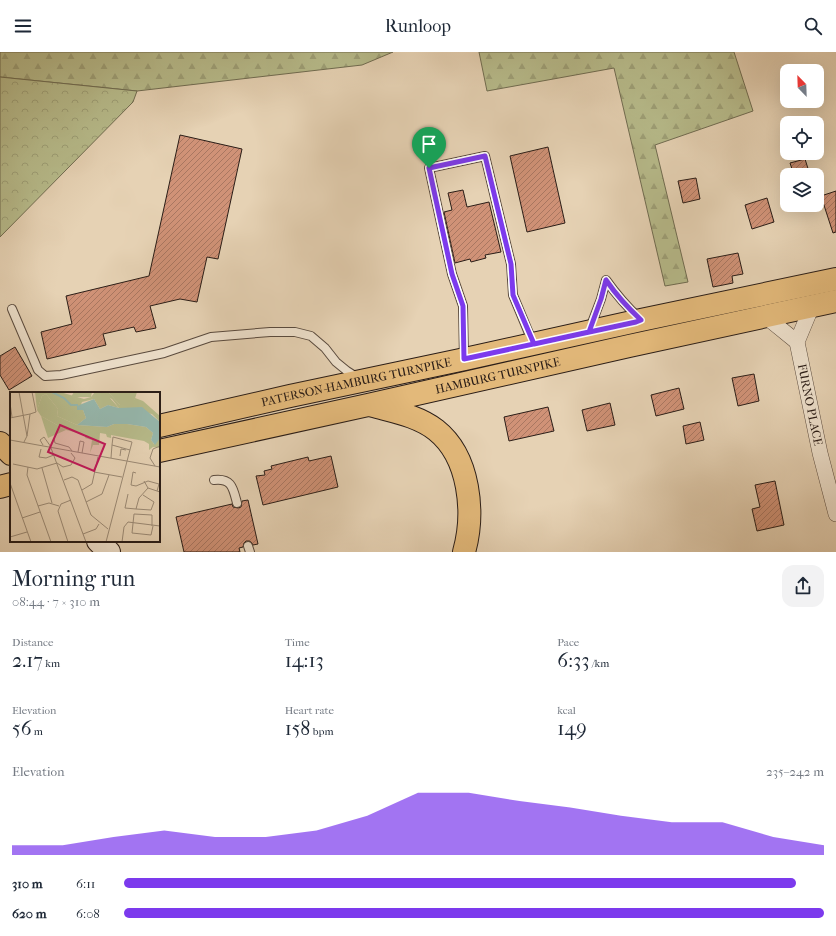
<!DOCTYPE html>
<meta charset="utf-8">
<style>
:root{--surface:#fff;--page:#f2f2f3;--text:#1f2937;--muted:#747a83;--accent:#7c3aed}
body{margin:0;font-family:"IM FELL French Canon",serif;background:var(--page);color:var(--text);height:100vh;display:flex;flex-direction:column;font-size:15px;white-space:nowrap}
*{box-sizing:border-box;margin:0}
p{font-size:13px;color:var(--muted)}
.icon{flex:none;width:22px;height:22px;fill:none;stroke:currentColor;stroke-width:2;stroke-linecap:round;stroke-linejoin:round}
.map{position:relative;height:500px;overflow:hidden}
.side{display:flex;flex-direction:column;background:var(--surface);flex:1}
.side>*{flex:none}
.needle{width:26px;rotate:337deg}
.buttons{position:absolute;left:780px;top:12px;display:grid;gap:8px}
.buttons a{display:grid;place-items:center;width:44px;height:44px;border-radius:8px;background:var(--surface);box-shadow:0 4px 16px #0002;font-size:20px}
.pin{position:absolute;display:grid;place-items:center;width:34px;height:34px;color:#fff;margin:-41px -17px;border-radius:50% 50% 50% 0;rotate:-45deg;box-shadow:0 0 4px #0007}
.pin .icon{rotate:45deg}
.round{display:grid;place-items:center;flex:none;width:42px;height:42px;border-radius:12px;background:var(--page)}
.head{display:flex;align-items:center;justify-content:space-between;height:68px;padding:0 12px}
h1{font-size:22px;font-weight:600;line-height:30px}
.metrics{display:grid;grid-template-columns:repeat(3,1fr);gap:6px;height:68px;padding:4px 12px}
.metrics div{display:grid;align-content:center}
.metrics b{font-size:20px;font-weight:600}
.metrics small{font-size:11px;font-weight:400}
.metrics p{font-size:11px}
.chart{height:112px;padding:8px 12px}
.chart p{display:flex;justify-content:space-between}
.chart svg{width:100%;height:72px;margin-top:4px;fill:var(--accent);opacity:.7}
ul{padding:0 12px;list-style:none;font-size:13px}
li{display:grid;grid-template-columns:64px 48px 1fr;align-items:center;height:30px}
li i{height:10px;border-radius:5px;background:var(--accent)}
header{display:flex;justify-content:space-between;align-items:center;height:52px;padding:0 12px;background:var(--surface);font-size:18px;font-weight:600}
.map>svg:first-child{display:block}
.forest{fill:url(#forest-firs);stroke:#706c51}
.park{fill:url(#park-crowns);stroke:#706c51}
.building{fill:url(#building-hatch);stroke:#2a1d17}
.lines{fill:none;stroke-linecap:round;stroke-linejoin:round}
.lane-casing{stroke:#594a3e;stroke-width:10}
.street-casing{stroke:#594a3e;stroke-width:16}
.secondary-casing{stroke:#2a1d17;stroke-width:24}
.primary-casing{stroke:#2a1d17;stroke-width:24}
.lane{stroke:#efe2ce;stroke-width:8}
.street{stroke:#efe2ce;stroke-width:15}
.secondary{stroke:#efe2ce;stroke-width:22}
.primary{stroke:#e3b97a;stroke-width:22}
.route-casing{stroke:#fff;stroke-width:8}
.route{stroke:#7c3aed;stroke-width:5}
.labels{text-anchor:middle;stroke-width:4;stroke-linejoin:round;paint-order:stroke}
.street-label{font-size:12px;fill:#2a1d17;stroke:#efe2ce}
.inset-river{fill:none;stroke:#96b8ae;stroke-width:2}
.inset-road{fill:none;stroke:#9b8a75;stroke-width:1}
.view{fill:#c2185b;fill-opacity:0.15;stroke:#c2185b;stroke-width:2}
.inset-edge{fill:none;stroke:#2a1d17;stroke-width:2}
</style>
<header><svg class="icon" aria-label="menu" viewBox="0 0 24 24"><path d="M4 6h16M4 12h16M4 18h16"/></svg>Runloop<svg class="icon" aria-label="search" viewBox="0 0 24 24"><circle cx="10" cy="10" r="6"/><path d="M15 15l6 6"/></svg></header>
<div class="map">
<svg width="836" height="500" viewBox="0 0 836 500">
<defs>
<pattern id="forest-firs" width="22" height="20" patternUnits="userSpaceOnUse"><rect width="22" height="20" fill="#b7bb8b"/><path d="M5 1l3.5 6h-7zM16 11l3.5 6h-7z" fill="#9ea077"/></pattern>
<pattern id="park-crowns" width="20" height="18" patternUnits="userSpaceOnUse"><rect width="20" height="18" fill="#b7bb8b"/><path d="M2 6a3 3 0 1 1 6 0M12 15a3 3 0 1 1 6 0" fill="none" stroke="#9ea077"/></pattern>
<pattern id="building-hatch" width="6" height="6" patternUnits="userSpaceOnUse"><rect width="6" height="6" fill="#d09277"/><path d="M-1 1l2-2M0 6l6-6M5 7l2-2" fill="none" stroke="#a97761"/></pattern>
</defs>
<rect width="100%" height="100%" fill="#e6d2b4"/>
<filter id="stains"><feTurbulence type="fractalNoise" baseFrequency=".005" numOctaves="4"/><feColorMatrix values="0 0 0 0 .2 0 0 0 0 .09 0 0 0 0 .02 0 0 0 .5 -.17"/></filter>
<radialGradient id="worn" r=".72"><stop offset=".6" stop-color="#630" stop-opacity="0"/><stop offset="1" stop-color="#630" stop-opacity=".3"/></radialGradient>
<path class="forest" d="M0 0H393L362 13 137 39 0 25Z
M479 0H734L753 59 655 93 688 230 665 234 614 16 487 39Z"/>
<path class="park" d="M0 25 137 39 133 50 0 185Z"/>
<path class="building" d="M180 83 242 97 218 207 207 205 197 250 180 247 150 254 156 276 136 280 134 275 103 282 106 293 47 307 41 280 72 272 66 244 149 224Z
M548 95 565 171 527 180 510 104Z
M805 107 810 123H794L790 111Z
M696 126 700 147 683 151 678 129Z
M463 138 467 155 489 150 501 200 485 203 486 206 471 210 470 207 455 211 444 160 452 158 448 141Z
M836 139V180L833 181 821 144Z
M767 146 774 170 752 177 745 153Z
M738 201 743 222 732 224 733 231 713 235 707 207Z
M15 295 32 324 9 338 0 323V304Z
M754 322 759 349 738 354 732 326Z
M679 336 684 357 656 364 651 343Z
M610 351 615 373 587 379 582 358Z
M548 355 554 379 509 389 504 365Z
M700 370 704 388 686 392 683 374Z
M331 404 338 435 263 453 256 424 265 423 264 419 272 417 271 414 308 405 309 409Z
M775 429 784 473 757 479 752 457 760 455 755 433Z
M248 448 258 492 253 493 251 490 249 489H246L244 491 243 495 239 496 240 500H184L176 465 232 452 233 455 238 456 241 455 242 449Z"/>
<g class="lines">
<defs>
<path id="lane" d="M12 257 38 318 45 324 61 323 164 301 211 285 270 280H295L311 284 325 296 336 310 347 319 358 326
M590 276 601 247 606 228C616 242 626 254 639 266
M464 307 463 254 452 222 429 116 485 104 511 212 513 243 533 291
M214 428C232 426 233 436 237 451
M248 494 250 500"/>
<g id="street">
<path id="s1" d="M812 254 797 290 820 401 836 462"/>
<path d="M765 264 797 290"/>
</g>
<path id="secondary" d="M98 489 109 500"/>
<g id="primary">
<path d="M373 354C395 360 418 364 436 378 470 405 475 461 464 500"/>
<path id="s2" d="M159 374 290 344 465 307 641 268 836 227"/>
<path d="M0 391 11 402"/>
<path id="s3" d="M159 399 368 353 629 294 836 249"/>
<path d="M0 435 11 432"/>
</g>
</defs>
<use href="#lane" class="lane-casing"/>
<use href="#street" class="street-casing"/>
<use href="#secondary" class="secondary-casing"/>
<use href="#primary" class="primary-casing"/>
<use href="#lane" class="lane"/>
<use href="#street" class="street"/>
<use href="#secondary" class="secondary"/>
<use href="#primary" class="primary"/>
</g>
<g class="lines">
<defs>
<path id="route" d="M429 116 452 222 463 254 464 307C522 295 579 282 636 270L641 268C627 255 617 244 606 228L601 247 589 280 534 292 513 243 511 212 485 104 429 116"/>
</defs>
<use href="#route" class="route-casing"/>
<use href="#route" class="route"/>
</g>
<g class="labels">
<g class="street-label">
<text dy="4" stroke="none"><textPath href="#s3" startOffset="347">HAMBURG TURNPIKE</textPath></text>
<text dy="4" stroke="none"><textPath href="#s2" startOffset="202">PATERSON-HAMBURG TURNPIKE</textPath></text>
<text dy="4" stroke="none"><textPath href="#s1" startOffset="103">FURNO PLACE</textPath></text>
</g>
</g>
<g transform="translate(10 340)">
<rect width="150" height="150" fill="#e6d2b4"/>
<path d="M85 0H98L110 13H122L125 6 133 9 150 24V30L142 22 109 16 102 7ZM36 2 48 17 47 24 67 33 97 35 104 32H117L136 35 143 41 141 48 144 52 150 46V56L143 55 139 58V52L134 49 101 43V46L97 45 96 42 90 41 89 53H83L80 61 82 48 75 46 76 43 56 38 31 24 27 18 32 4Z" fill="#b7bb8b"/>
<path d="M25 0H50L74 7 81 5 85 0 97 3 109 16 98 13 90 17 84 7 72 10 69 18H73L76 26 67 33 47 24 48 17 36 2 32 4 27 18Z" fill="#b7bb8b"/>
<path d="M82 0 81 5H61L64 0ZM98 0H127L123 13H110ZM31 24 56 38 38 46Z" fill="#b7bb8b"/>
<path d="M84 7 90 17 98 13 109 16 132 15 150 30V46L145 53 141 48 143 41 136 35 117 32H104L97 35 67 33 76 26 73 18H67V14Z" fill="#96b8ae"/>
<path class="inset-river" d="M42 0 54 6 61 13H68"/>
<path class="inset-road" d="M9 0 17 44 14 50M0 11 2 25M20 22 26 20 22 0M0 26 20 22 17 44M44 47 45 51 59 55 62 59M0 48 150 75M33 53 30 48 34 45 41 55M41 56 76 150M31 57 29 65 36 66 44 63M68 60 70 49 74 50 72 61M110 64 111 57 116 58M101 66 102 53M47 71 53 75 61 73 65 66 61 61M3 72 27 77 47 71M145 74 140 66 143 57 150 54M18 75 17 83 41 150M32 76 42 111M84 80 112 85M126 81 123 80 121 93 126 94 138 89 149 92 147 99M54 88 62 85 68 88 81 123 98 137M134 89 138 96 150 100M0 91 21 150M72 98 82 92 88 65M118 102 115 116 126 117 129 106 138 96M76 110 92 102 99 83M28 114 39 111 49 114M126 117 141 118 144 110 133 103M12 126 30 120M142 134V123L124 122 122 141 141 143 143 134M73 142 86 137 89 132M0 145 17 140M58 150 48 119 51 112 61 108M96 150 122 50 103 45 102 53 120 58M112 150 114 135 118 130 150 134"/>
<path class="view" d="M50 33 95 52 84 79 38 60Z"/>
<rect width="150" height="150" class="inset-edge"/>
</g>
<rect width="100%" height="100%" filter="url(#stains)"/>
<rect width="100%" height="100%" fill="url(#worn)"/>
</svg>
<div class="buttons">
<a><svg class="needle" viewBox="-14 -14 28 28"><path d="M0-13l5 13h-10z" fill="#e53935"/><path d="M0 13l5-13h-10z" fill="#747a83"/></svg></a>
<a><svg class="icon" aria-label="locate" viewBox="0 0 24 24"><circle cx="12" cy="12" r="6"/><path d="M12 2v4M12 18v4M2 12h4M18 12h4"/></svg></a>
<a><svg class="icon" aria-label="layers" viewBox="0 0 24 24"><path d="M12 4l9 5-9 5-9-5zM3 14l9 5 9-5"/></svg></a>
</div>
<div class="pin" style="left:429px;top:116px;background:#1e9e55"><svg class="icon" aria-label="arrive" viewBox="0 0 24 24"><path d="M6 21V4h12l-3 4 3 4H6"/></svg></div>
</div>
<section class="side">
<div class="head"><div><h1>Morning run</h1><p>08:44 · 7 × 310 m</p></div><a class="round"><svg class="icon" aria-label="share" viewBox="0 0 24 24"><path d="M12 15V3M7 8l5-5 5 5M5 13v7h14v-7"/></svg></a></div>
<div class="metrics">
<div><p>Distance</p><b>2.17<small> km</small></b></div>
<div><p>Time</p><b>14:13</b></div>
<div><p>Pace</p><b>6:33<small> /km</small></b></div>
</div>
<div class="metrics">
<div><p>Elevation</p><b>56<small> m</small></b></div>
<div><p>Heart rate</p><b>158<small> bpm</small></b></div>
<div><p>kcal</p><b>149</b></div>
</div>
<div class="chart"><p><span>Elevation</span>235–242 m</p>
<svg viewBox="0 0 160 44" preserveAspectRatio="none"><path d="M0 44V38L10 38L20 33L30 29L40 33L50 33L60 29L70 20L80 6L90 6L100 11L110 15L120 20L130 24L140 24L150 33L160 38V44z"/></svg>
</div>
<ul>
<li><b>310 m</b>6:11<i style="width:96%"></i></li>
<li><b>620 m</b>6:08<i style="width:100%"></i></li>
</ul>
</section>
